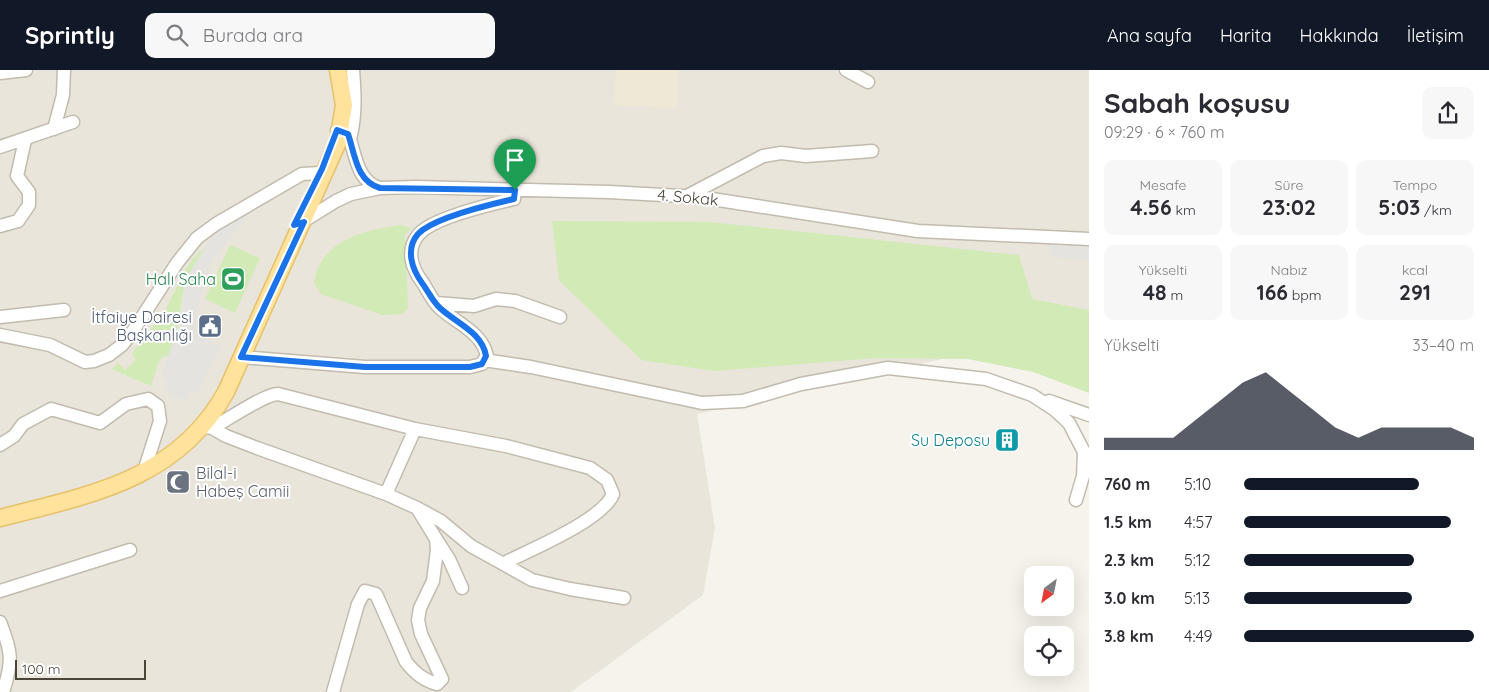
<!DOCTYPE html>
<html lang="tr">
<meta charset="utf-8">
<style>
:root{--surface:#fff;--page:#f7f7f7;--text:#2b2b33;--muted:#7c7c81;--accent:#111827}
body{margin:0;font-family:Quicksand,sans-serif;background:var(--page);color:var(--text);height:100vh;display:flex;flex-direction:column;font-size:19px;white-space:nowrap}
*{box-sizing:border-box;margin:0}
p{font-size:16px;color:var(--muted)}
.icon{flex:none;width:28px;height:28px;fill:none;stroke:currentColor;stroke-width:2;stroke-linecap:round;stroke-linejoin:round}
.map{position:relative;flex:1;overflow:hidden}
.sheet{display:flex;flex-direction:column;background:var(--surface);width:400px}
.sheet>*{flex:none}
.needle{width:32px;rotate:212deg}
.fabs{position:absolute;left:1024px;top:496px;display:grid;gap:10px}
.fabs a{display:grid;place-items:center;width:50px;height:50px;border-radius:10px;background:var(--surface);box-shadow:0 5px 20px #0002;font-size:25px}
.scale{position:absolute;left:15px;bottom:12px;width:131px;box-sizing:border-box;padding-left:5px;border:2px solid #4b4439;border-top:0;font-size:14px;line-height:18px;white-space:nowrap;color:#4b4439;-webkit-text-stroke:4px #fff;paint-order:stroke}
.pin{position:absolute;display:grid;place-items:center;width:42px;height:42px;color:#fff;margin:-51px -21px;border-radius:50% 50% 50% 0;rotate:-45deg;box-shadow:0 0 5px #0007}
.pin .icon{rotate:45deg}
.round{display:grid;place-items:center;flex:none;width:52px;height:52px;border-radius:10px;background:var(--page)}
.head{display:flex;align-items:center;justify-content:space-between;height:85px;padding:0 15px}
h1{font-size:28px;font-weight:700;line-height:38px}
.stats{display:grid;grid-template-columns:repeat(3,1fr);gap:8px;height:85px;padding:5px 15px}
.stats div{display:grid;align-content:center;border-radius:10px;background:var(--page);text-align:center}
.stats b{font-size:21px;font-weight:700}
.stats small{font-size:14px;font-weight:400}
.stats p{font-size:14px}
.chart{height:140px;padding:10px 15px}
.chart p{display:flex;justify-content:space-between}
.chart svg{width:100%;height:90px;margin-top:5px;fill:var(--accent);opacity:.7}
ul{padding:0 15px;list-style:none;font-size:16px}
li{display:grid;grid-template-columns:80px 60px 1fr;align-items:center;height:38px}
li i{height:12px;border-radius:6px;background:var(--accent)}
header{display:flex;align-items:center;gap:30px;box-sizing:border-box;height:70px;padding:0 25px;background:var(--accent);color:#fff}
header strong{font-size:24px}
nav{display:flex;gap:28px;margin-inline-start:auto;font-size:18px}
.search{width:350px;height:45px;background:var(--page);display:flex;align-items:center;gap:12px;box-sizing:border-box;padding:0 18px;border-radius:10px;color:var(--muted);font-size:19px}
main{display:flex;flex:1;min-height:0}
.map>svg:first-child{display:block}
.residential{fill:#eae5da}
.education{fill:#efe8d6}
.green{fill:#d2eab5}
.parking{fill:#e5e3e0}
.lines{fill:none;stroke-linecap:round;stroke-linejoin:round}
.minor-casing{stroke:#c2bbae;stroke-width:15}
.major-casing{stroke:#e6c16a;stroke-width:19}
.minor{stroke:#fff;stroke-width:12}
.major{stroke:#ffe39c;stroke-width:16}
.route-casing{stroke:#fff;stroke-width:10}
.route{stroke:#1a73e8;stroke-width:6}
.labels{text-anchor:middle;stroke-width:4;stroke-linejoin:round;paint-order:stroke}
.street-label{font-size:16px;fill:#4b4439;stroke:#fff}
.leisure-label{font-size:16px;fill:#27864d;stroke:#fff;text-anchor:end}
.service-label{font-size:16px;fill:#4e5e75;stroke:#fff;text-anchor:end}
.culture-label{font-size:16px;fill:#0d838f;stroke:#fff;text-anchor:end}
.worship-label{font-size:16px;fill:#5b616d;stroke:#fff;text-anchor:start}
</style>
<header>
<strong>Sprintly</strong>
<div class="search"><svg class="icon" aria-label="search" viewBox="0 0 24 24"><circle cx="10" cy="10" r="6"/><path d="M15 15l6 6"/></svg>Burada ara</div>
<nav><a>Ana sayfa</a><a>Harita</a><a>Hakkında</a><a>İletişim</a></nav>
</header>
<main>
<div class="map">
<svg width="1089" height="622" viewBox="0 0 1089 622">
<rect width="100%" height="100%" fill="#f6f3ec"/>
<path class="residential" d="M0 0H1089V256L697 344 715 458 703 525 571 622H0Z"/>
<path class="education" d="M616 0H677V38L614 35Z"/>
<path class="green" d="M552 151 710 152 1019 185 1032 229 1089 240V323L1033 302 968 289 876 288 714 301 641 290 559 210Z
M401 155 412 158 405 164 408 238 402 244 382 245 321 224 314 213C320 170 365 160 401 155Z
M230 175 260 188 235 243 205 229Z
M205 178 188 205 184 218 177 261 169 287 164 286 159 291 151 316 111 299 119 293 125 300 136 290 132 284C142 269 155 256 165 240 176 221 185 191 205 178Z"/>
<path class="parking" d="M252 141 217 184 208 200 200 226 195 261 221 278 199 316 202 318 199 323 191 320 184 331 165 320 170 312 161 306 177 261 188 205 217 158Z
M1047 175 1089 177V190L1051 187Z"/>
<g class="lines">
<defs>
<path id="minor" d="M846 0 868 12
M0 3 26 0
M54 59 63 25 64 0
M337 60 348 64C356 84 356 111 380 118
M350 69C356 46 355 24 353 0
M0 77 73 52
M687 126 763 86 781 83 806 86 872 81
M299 154 336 131 351 124 380 118 416 117 609 122 699 127 918 161 1089 169
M0 156 18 151 29 135V122L17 106 25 70
M436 233 474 236 496 229 515 231 560 247
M0 247 64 240
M0 265 50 275 85 292 94 291 109 285 122 275 133 261 177 193 197 168 216 154 302 104 320 103
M241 287 365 297H470L482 294 487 286C482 262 456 253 440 238 433 232 428 221 423 213 412 199 405 180 419 164 433 148 492 134 514 129L515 120
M484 290 531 297 702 333 743 331 801 314 888 298 986 309 1032 325 1055 340 1069 353 1084 382 1083 406 1076 430
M1049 331 1089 345
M205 357 212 358 226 366 257 378 386 424 417 438 441 451 471 476 532 510 570 519 624 528
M212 358C227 350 265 324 278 324L415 359 506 376 590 398 607 410 613 424C603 450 530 480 504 493
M0 375 14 366 23 354 51 339 100 353 126 334 148 329 158 336 160 351 145 398
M386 424 415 359
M436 469 449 489 462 518
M0 521 130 480
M0 552C12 582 13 591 3 622
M333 622 358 534 365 521 376 524 406 592C415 603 423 610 437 614L442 609 421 564 418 550 420 538 433 511 437 480 436 469 417 438"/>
<path id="major" d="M0 448C90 425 177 410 226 322L338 72 344 35 338 0"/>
</defs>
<use href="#minor" class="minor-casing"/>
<use href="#major" class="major-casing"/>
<use href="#minor" class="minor"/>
<use href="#major" class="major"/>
</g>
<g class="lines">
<defs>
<path id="route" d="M337 60 348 64C355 84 356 111 380 118L515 120 514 129C492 134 433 148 418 164 405 179 412 199 422 213 428 221 433 232 440 238 456 253 482 262 486 286L482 294 470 297H365L241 287 304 152 294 155 322 99Z"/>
</defs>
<use href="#route" class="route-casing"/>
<use href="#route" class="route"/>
</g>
<defs>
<symbol id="stadium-square" viewBox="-11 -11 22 22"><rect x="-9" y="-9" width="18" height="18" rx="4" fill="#2e9e5b" stroke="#fff"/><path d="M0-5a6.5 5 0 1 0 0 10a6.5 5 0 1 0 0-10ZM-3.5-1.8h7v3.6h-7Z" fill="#fff"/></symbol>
<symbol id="civic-square" viewBox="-11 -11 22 22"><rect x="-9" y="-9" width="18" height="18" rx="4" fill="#5c6f8a" stroke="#fff"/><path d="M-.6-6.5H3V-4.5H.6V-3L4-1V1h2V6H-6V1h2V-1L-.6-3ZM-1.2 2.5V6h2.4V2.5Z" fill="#fff"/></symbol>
<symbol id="building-square" viewBox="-11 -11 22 22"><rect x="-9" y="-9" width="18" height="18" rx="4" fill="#0f9aa8" stroke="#fff"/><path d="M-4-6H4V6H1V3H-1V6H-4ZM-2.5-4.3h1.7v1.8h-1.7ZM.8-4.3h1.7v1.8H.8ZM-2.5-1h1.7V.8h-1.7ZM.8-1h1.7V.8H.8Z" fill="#fff"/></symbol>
<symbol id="mosque-square" viewBox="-11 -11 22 22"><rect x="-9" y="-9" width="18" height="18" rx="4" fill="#6b7280" stroke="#fff"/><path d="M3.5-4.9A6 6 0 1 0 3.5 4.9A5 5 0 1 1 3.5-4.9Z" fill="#fff"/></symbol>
</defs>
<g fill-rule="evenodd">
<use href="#stadium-square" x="219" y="195" width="28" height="28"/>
<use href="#civic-square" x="196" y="242" width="28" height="28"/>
<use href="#building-square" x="993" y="356" width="28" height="28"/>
<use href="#mosque-square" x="164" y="398" width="28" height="28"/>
</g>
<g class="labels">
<g class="street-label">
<text transform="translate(688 127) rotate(5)" y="6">4. Sokak</text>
</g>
<g class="leisure-label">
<text x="216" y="215">Halı Saha</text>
</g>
<g class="service-label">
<text x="192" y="253">İtfaiye Dairesi<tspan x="192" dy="18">Başkanlığı</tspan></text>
</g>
<g class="culture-label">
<text x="990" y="376">Su Deposu</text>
</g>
<g class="worship-label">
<text x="196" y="409">Bilal-i<tspan x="196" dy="18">Habeş Camii</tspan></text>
</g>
</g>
</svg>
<div class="fabs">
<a><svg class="needle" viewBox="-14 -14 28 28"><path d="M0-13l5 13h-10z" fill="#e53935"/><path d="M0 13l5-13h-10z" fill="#7c7c81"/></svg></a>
<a><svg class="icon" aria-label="locate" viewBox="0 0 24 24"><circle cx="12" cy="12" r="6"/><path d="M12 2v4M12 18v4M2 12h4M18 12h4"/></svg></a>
</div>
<div class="scale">100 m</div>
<div class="pin" style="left:515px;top:120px;background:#1e9e55"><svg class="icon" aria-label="arrive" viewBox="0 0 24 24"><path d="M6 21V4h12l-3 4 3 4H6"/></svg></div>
</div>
<section class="sheet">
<div class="head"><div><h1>Sabah koşusu</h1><p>09:29 · 6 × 760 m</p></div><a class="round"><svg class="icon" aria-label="share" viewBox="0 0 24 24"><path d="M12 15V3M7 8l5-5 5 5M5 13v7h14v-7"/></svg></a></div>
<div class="stats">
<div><p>Mesafe</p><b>4.56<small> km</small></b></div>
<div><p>Süre</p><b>23:02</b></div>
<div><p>Tempo</p><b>5:03<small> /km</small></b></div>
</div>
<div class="stats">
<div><p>Yükselti</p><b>48<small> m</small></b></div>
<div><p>Nabız</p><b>166<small> bpm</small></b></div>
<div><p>kcal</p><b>291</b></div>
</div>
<div class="chart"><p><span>Yükselti</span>33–40 m</p>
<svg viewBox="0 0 160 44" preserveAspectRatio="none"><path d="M0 44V38L10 38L20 38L30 38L40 29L50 20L60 11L70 6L80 15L90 24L100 33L110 38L120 33L130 33L140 33L150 33L160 38V44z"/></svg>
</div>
<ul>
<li><b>760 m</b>5:10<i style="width:76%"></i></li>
<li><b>1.5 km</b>4:57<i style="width:90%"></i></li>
<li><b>2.3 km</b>5:12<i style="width:74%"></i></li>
<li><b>3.0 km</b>5:13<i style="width:73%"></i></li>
<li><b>3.8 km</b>4:49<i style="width:100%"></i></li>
</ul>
</section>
</main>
